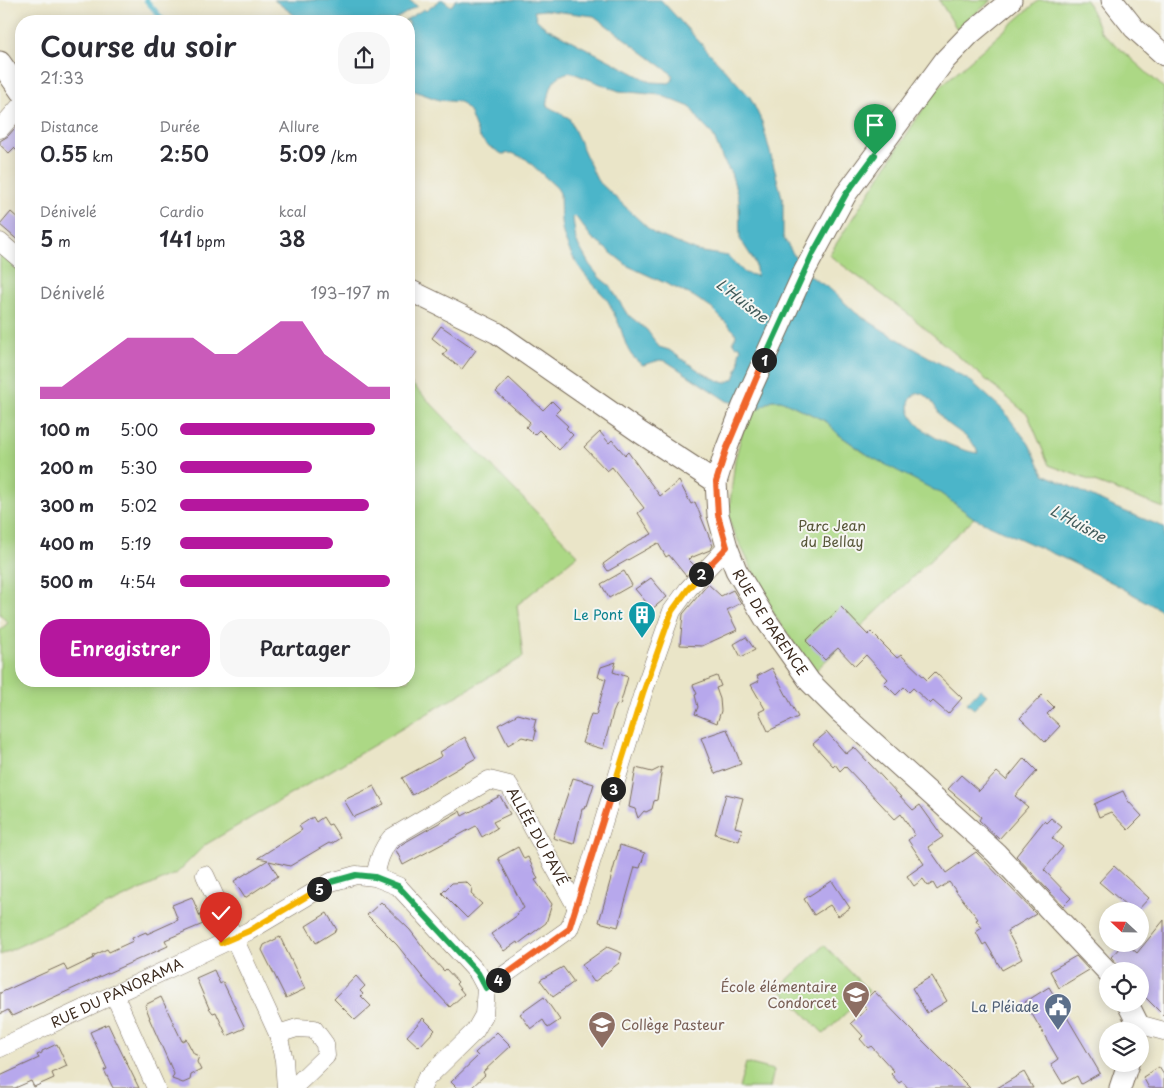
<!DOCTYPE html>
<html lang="fr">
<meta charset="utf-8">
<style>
:root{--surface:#fff;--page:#f7f7f7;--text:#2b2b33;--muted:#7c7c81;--accent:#b5179e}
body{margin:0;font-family:"Playpen Sans",sans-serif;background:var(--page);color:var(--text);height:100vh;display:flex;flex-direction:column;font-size:19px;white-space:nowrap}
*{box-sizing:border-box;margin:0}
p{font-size:16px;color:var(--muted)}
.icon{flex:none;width:28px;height:28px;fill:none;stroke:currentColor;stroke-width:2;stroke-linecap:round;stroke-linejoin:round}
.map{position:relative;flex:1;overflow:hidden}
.details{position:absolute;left:15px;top:15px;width:400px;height:672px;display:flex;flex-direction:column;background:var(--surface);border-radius:20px;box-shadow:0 2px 12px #0003}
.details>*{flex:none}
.needle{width:32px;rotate:292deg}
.controls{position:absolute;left:1099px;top:902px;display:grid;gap:10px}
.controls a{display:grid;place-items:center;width:50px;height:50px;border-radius:50%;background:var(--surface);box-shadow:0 2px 12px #0003;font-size:25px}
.pin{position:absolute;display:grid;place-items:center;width:42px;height:42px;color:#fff;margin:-51px -21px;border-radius:50% 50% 50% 0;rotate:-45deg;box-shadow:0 0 5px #0007}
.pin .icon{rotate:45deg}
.km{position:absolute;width:25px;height:25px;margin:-12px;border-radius:50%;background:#222;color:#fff;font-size:14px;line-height:25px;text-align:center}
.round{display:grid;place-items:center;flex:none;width:52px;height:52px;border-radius:20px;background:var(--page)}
.summary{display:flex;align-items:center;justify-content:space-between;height:85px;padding:0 25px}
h1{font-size:28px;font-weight:600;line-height:38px}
.figures{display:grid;grid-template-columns:repeat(3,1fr);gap:8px;height:85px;padding:5px 25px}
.figures div{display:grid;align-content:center}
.figures b{font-size:21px;font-weight:600}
.figures small{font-size:14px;font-weight:400}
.figures p{font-size:14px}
.chart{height:140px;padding:10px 25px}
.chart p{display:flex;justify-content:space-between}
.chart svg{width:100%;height:90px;margin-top:5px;fill:var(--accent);opacity:.7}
.primary-button{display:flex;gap:10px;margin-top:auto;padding:10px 25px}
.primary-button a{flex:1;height:58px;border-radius:20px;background:var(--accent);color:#fff;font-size:20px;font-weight:600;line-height:58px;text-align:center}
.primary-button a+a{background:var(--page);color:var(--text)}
ul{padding:0 25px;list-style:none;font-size:16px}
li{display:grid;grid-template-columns:80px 60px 1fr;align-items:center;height:38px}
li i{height:12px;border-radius:6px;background:var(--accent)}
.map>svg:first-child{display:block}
.green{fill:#acd885;stroke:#748152}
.water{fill:#4bb5c9;stroke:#437074;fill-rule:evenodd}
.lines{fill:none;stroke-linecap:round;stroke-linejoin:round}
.stream{stroke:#4bb5c9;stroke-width:5}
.building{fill:#b7a8ec}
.minor-casing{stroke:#786b5a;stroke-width:19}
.tertiary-casing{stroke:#786b5a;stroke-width:23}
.minor{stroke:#fff;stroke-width:18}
.tertiary{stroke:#fff;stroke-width:21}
.split-1-casing{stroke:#fff;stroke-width:10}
.split-2-casing{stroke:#fff;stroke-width:10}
.split-3-casing{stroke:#fff;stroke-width:10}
.split-4-casing{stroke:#fff;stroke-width:10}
.split-5-casing{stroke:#fff;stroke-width:10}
.split-6-casing{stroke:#fff;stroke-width:10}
.split-1{stroke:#22a559;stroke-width:6}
.split-2{stroke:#f0652b;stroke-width:6}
.split-3{stroke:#f5b400;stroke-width:6}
.split-4{stroke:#f0652b;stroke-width:6}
.split-5{stroke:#22a559;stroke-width:6}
.split-6{stroke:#f5b400;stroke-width:6}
.labels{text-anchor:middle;stroke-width:4;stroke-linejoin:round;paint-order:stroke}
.park-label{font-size:14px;fill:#575638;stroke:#f6f6f2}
.culture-label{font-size:14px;fill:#0d838f;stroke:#f6f6f2;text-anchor:end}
.street-label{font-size:14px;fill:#3b2a1e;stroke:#f6f6f2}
.education-label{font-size:14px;fill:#785e54;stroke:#f6f6f2;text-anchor:end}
.service-label{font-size:14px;fill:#4e5e75;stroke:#f6f6f2;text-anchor:end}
.water-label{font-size:15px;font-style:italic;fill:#415b5a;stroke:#f6f6f2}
</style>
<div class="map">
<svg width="1164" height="1088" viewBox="0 0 1164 1088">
<rect width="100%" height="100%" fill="#f6f6f2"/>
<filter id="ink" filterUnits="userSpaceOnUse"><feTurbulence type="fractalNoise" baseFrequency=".02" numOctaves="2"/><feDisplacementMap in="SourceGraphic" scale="10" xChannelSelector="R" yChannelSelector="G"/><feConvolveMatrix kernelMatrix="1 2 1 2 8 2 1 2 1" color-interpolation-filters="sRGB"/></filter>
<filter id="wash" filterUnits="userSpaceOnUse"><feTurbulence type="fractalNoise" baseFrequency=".0096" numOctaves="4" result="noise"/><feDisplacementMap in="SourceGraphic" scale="20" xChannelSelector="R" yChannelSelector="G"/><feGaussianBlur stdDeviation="1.12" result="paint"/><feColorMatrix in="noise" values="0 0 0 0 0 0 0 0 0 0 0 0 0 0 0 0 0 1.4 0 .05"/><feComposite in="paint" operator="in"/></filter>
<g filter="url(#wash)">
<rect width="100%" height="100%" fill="#eae5c8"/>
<path class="green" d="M939 0H992L957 29Z
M1039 0H1086L1101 32 1164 88V508L1049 465 1028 415 907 313 829 255 934 92Z
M2 251 21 268V681H409V385L411 383 578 555 517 605 523 657 205 845 177 873 0 955V630L8 623 0 614V255Z
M772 400H781L827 422 838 434 863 452 940 493 974 518 814 672 775 616 731 526 729 512 735 460 749 407 758 409Z
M824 945 869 991 824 1034 779 988Z
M746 1063 774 1070 770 1088H739Z"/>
<path class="water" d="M274 0H409L417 6 393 21H302Z
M440 0H443L451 6 456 0H661L750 97 762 122 783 201V237L804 272 830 289 856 313 884 331 972 382 1002 409 1029 444 1044 474 1116 508 1164 527V612L1115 584 1065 559 974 518 940 493 871 457 838 434 827 422 813 415 781 400H772L758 409 727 401 666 361 660 360 643 365C623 354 626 335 615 316 612 309 609 301 604 296 588 279 574 264 566 242 559 226 561 209 560 193L557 188 526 159 512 153 502 154 487 145 479 137 469 111 460 102 439 100 409 89V21H404L424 9 426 11ZM545 10 594 16 672 74 673 80 669 83 651 82 545 27 537 20 534 11ZM570 72 619 91 660 95 690 107 703 125 713 135 723 160 731 173 739 199 740 239 755 262 757 276 745 273 728 256 697 251 653 233 597 180 569 118 547 106C551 88 550 77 570 72ZM575 216 592 238 628 266 693 296 711 308 735 332 736 336 733 341 736 346 739 345 741 349 739 353 740 362 734 379 725 383 717 380 701 372 669 350 659 347 647 330 627 314 610 286 600 278 589 264 576 241 573 218ZM921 393C932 397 937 412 944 420 955 431 973 437 978 453 958 451 908 430 909 405 909 397 914 394 921 393Z
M980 689 987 695 974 709 967 703Z"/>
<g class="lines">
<path class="stream" d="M146 0 164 21"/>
</g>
<g id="blocks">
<path class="building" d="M21 121V155L14 148 9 153 0 145V141L8 136Z
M11 212 21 221V243L0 225Z
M441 326 476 350 462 369 443 355 447 350 432 338Z
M509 378 543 410 552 401 560 409 555 414 568 426 566 428 573 435 559 450 539 430 534 435 526 427 530 422 496 392Z
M600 432 609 443 612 440 625 455 628 452 660 496 679 481 691 504 695 502 713 546 710 550 688 559 695 566 686 576 669 555 666 557 658 543 608 571 603 564 628 546 652 534 638 513 644 508 612 467 607 471 584 447Z
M624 571 632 585 609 598 601 584Z
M651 578 667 597 652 609 635 589Z
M708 584 721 596 733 590 741 603 727 610 737 630 702 646 680 645 683 614Z
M841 607 868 635 871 632 897 658 901 655 927 680 935 672 962 698 948 714 933 701 930 704 913 688 909 692 904 687 896 695 884 683 888 679 866 655 855 666 838 648 825 660 806 641Z
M746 637 755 650 741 657 734 644Z
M616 662 613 672 628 677 620 705 617 704 613 713 603 749 582 743 591 714 596 715 606 679 598 677 601 667Z
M772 668 798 717 768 731 759 712 765 709 751 685 759 681 757 676Z
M717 676 721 686 716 688 720 699 721 711 717 723 695 714 698 707 695 695 697 694 693 685Z
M1042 695 1054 707 1047 714 1060 726 1045 742 1020 718Z
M518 714 536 719 534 727 536 732 534 740 522 737 508 745 498 725Z
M727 729 741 764 715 774 701 738Z
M827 732 846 754 854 747 913 810 920 805 943 837 928 847 946 873 976 852 1036 914 1007 931 1022 959 1002 970 986 943 983 945 976 932 982 928 976 920 978 919 949 882 937 890 933 883 928 886 923 879 914 886 907 876 924 864 908 840 915 835 901 814 895 819 845 766 840 771 835 764 833 766 813 744Z
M465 737 476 758 412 795 402 778 442 756 440 752Z
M1024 758 1037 771 1015 796 1028 807 999 839 979 820 981 817 948 789 961 775 979 791 997 772 1006 780Z
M662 767 657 800 654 801 652 809 646 812 644 811 638 818 635 809 629 807 636 768 652 772Z
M573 778 594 784 587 806 585 805 584 809H582L574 844 553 838Z
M374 786 384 804 354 817 344 800Z
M1123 791 1128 801 1142 816 1128 830 1111 812 1099 817 1094 804Z
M726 794 743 798 735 827 742 829 739 841 715 834Z
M500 796 510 814 493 822 497 828 482 837 476 826 403 865 396 850 402 844 460 811 462 816Z
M313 817 316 822 323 817 328 825 331 824 340 838 331 844 329 843 290 866 269 861 278 876 245 898 234 881 268 860 258 858 302 830 299 826Z
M1051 818 1062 827 1052 838 1063 847 1044 870 1071 898 1063 906 1016 856 1044 821 1046 823Z
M620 845 645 853 640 868 635 867 618 927 599 922Z
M518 847 524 859 528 857 538 879 535 880 552 904 546 923 518 944 517 942 504 951 491 934 518 915 517 913 524 908 498 858Z
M1114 866 1149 898 1137 911H1133L1099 882Z
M832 881 850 908 838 916 830 905 814 915 804 899Z
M466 882 472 888 471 894 482 904 467 918 442 893 452 883Z
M192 897 203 924 165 940 168 946 12 1016 8 1010 0 1014V993L64 964 67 971 94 958 93 956 107 949 109 952 133 941 132 938 146 932 147 934 178 920 172 905Z
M381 902 410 930 430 956 444 971 446 969 458 982 456 984 464 994 450 1007 423 978 397 945 367 915Z
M327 913 337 930 316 943 306 926Z
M1164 920V1016L1140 992V971H1120L1117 964 1111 957 1123 944H1127L1137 953Z
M280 937 305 989 286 998 262 950 264 945Z
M607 947 622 953 619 963 594 982 582 965Z
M1076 956 1089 970 1059 988 1050 971Z
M563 967 574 982 553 997 540 980Z
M214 970 220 984 223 982 245 1028 227 1036 216 1012 213 1013 209 1008 196 978Z
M356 976 365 986 360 991 363 994 361 996 371 1006 355 1020 334 999Z
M932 976 947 1001 927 1013 912 988Z
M1049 987 1100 1073 1081 1084 1077 1076 1063 1084 1051 1064 1058 1059 1025 1002Z
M874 991 902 1020 970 1088H908L902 1081 899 1083 891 1074 894 1071 871 1046 868 1048 860 1039 863 1036 851 1023 867 1009 862 1003Z
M161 997 182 1041 186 1039 194 1054 199 1056 197 1062 201 1070 191 1075 190 1080 183 1083 172 1079 174 1074 149 1018H150L145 1005Z
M544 997 560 1020 548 1028 543 1020 531 1029 520 1014Z
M423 1018 435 1030 419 1047 407 1036Z
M108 1024 115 1039 139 1088H113L104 1070 107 1069 90 1032Z
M497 1032 511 1046 483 1072 485 1075 471 1088H457L451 1082 478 1056 475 1053Z
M57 1044 67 1066 52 1073 54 1078 34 1087 31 1081 15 1088H0V1076L39 1058 37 1055 42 1053V1051Z
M1159 1067 1164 1075V1088H1149L1143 1077Z
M1024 1072 1033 1088H997Z"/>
</g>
</g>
<g filter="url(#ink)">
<use href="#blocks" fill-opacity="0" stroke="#786b5a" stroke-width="1"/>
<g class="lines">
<defs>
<g id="minor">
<path d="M0 129 21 105"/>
<path d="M0 242 21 260"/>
<path d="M205 875 278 1034 284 1060 286 1088"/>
<path id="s1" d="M375 877C378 862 381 850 391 838L489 780 509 785 577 908"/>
<path d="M486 988 569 929 577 908 643 693 672 611 688 589 727 547"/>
<path d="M114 994 156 1088"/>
<path d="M1138 1024 1164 1031"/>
<path d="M278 1034 297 1028 314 1029 325 1044 326 1056 293 1088"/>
<path id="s2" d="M0 1048 249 931 331 882 356 875 375 877 398 886 478 973 486 988 484 1015 475 1031 426 1079 422 1088"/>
</g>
<g id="tertiary">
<path id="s3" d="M1011 0 970 34 945 60 846 194 804 272 743 406 726 450 716 482 718 515 727 547 736 570 766 620 810 682 841 713 996 853 1108 972"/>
<path d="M1112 0 1134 28 1164 55"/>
<path d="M0 62 21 92"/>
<path d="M409 290 497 333 641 433 716 482"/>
<path d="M1128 1004 1138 1024 1136 1031"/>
<path d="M1120 1088 1128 1064"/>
</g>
</defs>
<use href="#minor" class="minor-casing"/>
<use href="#tertiary" class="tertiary-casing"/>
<use href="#minor" class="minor"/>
<use href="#tertiary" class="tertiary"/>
</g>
</g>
<g class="lines" filter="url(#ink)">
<defs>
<path id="split-1" d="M764 360 813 253 846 194 875 155"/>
<path id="split-2" d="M701 574 727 547 718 515 716 482 726 450 764 360"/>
<path id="split-3" d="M613 789 643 693 672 611 688 589 701 574"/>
<path id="split-4" d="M498 980 569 929 613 789"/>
<path id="split-5" d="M319 889 331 882 356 875 375 877 398 886 478 973 486 988 498 980"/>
<path id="split-6" d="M221 943 249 931 319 889"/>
</defs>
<use href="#split-1" class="split-1-casing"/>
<use href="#split-2" class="split-2-casing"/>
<use href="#split-3" class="split-3-casing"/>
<use href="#split-4" class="split-4-casing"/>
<use href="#split-5" class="split-5-casing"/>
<use href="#split-6" class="split-6-casing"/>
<use href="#split-1" class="split-1"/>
<use href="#split-2" class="split-2"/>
<use href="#split-3" class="split-3"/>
<use href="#split-4" class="split-4"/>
<use href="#split-5" class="split-5"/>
<use href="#split-6" class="split-6"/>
</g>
<defs>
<symbol id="building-pin" viewBox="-11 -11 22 30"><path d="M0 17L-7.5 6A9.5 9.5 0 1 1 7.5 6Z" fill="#0f9aa8" stroke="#f6f6f2"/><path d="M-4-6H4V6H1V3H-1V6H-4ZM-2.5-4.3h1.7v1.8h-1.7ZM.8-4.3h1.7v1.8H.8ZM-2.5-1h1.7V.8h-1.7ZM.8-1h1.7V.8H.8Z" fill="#fff"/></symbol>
<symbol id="school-pin" viewBox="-11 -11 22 30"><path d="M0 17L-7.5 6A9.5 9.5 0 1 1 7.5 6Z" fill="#8d6e63" stroke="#f6f6f2"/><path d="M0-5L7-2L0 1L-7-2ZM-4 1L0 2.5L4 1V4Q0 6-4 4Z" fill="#fff"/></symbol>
<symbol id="civic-pin" viewBox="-11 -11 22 30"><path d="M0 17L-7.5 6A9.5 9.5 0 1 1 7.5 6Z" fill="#5c6f8a" stroke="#f6f6f2"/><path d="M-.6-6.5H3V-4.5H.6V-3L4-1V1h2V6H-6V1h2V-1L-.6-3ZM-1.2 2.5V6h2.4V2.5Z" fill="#fff"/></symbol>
</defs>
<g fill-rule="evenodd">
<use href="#building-pin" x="626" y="599" width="32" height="43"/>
<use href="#school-pin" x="840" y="979" width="32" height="43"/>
<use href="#civic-pin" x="1042" y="991" width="32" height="43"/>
<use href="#school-pin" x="586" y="1009" width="32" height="43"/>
</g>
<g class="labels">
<g class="park-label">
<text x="832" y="531">Parc Jean<tspan x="832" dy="16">du Bellay</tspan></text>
</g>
<g class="culture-label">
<text x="623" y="620">Le Pont</text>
</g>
<g class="street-label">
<text dy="5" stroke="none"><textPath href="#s3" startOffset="726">RUE DE PARENCE</textPath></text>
<text dy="5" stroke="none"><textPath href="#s1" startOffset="236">ALLÉE DU PAVÉ</textPath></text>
<text dy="5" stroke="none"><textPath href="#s2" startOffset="129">RUE DU PANORAMA</textPath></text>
</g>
<g class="education-label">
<text x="837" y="992">École élémentaire<tspan x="837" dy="16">Condorcet</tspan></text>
<text x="621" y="1030" text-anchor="start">Collège Pasteur</text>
</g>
<g class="service-label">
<text x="1039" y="1012">La Pléiade</text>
</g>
<g class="water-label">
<text transform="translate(742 301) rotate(38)" y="5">L'Huisne</text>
<text transform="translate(1078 524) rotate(29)" y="5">L'Huisne</text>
</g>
</g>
</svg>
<div class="controls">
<a><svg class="needle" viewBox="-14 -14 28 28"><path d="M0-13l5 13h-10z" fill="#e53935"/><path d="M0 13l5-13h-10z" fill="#7c7c81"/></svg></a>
<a><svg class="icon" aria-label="locate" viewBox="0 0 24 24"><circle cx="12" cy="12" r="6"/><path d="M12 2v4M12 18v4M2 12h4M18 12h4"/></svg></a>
<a><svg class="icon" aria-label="layers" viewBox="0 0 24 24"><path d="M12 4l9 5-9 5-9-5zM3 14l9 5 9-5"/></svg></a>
</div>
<div class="pin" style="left:875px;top:155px;background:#1e9e55"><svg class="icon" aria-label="arrive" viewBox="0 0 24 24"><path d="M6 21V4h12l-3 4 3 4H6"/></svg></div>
<div class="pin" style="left:221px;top:943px;background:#d93025"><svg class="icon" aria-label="check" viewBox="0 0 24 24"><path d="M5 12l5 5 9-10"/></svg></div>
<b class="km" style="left:764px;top:360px">1</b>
<b class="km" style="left:701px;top:574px">2</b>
<b class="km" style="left:613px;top:789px">3</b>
<b class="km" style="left:498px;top:980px">4</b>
<b class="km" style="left:319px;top:889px">5</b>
<section class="details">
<div class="summary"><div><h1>Course du soir</h1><p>21:33</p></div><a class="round"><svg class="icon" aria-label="share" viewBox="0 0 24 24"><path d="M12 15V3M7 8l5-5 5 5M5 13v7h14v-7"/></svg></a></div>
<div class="figures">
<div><p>Distance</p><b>0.55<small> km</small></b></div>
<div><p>Durée</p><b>2:50</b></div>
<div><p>Allure</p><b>5:09<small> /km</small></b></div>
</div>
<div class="figures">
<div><p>Dénivelé</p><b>5<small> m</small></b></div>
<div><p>Cardio</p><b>141<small> bpm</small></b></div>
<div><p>kcal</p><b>38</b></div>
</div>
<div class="chart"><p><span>Dénivelé</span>193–197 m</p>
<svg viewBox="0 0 160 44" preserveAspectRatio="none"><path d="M0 44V38L10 38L20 30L30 22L40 14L50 14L60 14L70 14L80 22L90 22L100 14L110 6L120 6L130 22L140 30L150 38L160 38V44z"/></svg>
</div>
<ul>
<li><b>100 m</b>5:00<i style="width:93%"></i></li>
<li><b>200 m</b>5:30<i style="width:63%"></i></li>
<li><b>300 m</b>5:02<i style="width:90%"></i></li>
<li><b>400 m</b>5:19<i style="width:73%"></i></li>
<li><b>500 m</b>4:54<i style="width:100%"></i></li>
</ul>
<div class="primary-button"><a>Enregistrer</a><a>Partager</a></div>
</section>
</div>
